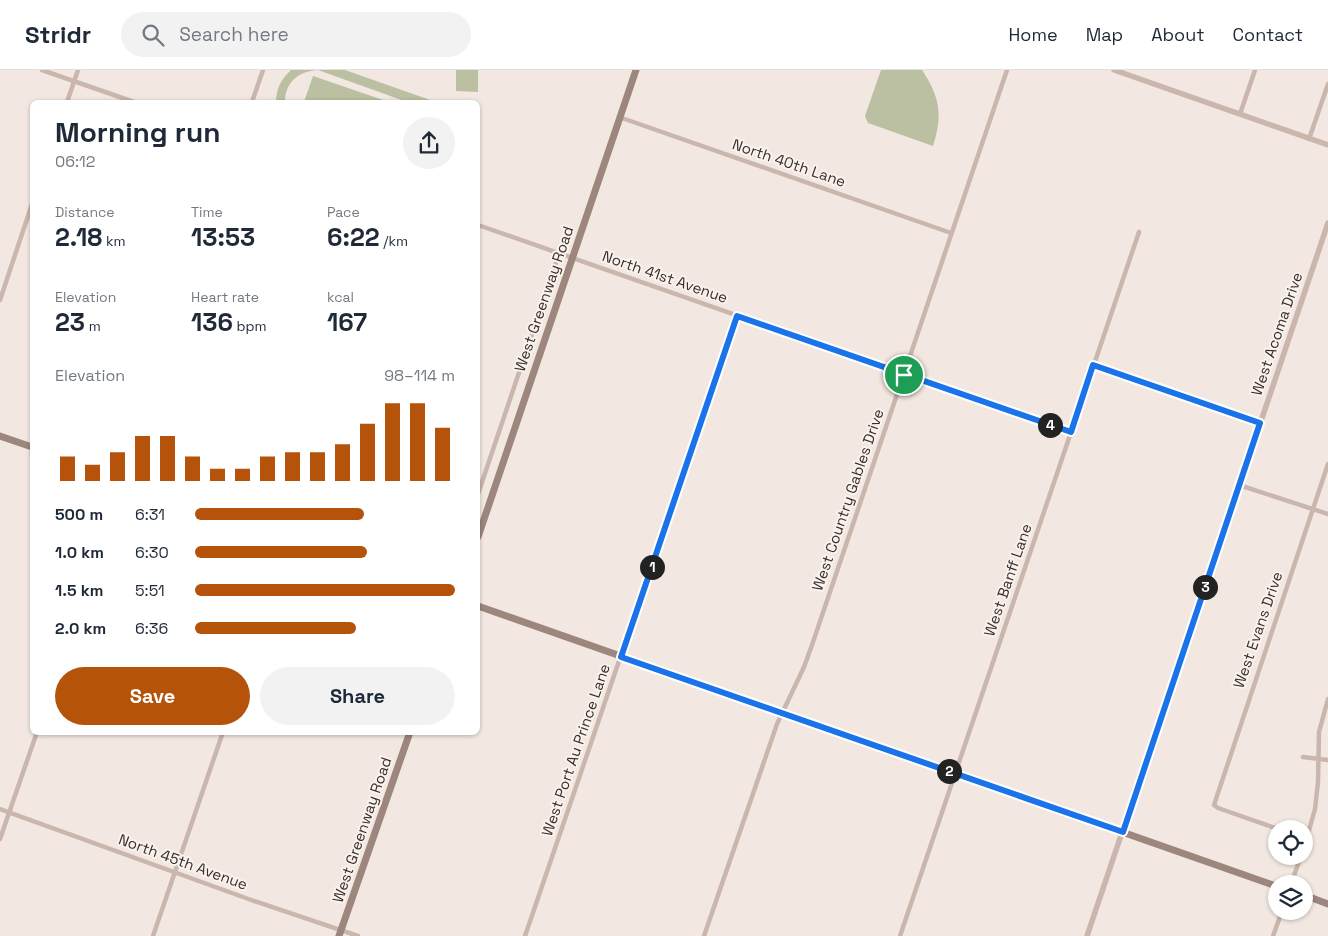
<!DOCTYPE html>
<meta charset="utf-8">
<style>
:root{--surface:#fff;--page:#f2f2f3;--text:#1f2937;--muted:#747a83;--line:#e0e1e3;--accent:#b45309}
body{margin:0;font-family:"Space Grotesk",sans-serif;background:var(--page);color:var(--text);height:100vh;display:flex;flex-direction:column;font-size:19px;white-space:nowrap}
*{box-sizing:border-box;margin:0}
p{font-size:16px;color:var(--muted)}
.icon{flex:none;width:28px;height:28px;fill:none;stroke:currentColor;stroke-width:2;stroke-linecap:round;stroke-linejoin:round}
.map{position:relative;flex:1;overflow:hidden}
.side{position:absolute;left:30px;top:30px;width:450px;height:635px;display:flex;flex-direction:column;background:var(--surface);border-radius:8px;box-shadow:0 1px 4px #0004}
.side>*{flex:none}
.fabs{position:absolute;left:1268px;top:750px;display:grid;gap:10px}
.fabs a{display:grid;place-items:center;width:45px;height:45px;border-radius:50%;background:var(--surface);box-shadow:0 1px 4px #0004;font-size:25px}
.pin{position:absolute;display:grid;place-items:center;width:42px;height:42px;color:#fff;margin:-21px;border:2px solid #fff;border-radius:50%;box-shadow:0 1px 5px #0007}
.km{position:absolute;width:25px;height:25px;margin:-12px;border-radius:50%;background:#222;color:#fff;font-size:14px;line-height:25px;text-align:center}
.round{display:grid;place-items:center;flex:none;width:52px;height:52px;border-radius:26px;background:var(--page)}
.summary{display:flex;align-items:center;justify-content:space-between;height:85px;padding:0 25px}
h1{font-size:28px;font-weight:700;line-height:38px}
.metrics{display:grid;grid-template-columns:repeat(3,1fr);gap:8px;height:85px;padding:5px 25px}
.metrics div{display:grid;align-content:center}
.metrics b{font-size:25px;font-weight:700}
.metrics small{font-size:14px;font-weight:400}
.metrics p{font-size:14px}
.chart{height:140px;padding:10px 25px}
.chart p{display:flex;justify-content:space-between}
.chart svg{width:100%;height:90px;margin-top:5px;stroke:var(--accent);stroke-width:6}
.primary-button{display:flex;gap:10px;margin-top:auto;padding:10px 25px}
.primary-button a{flex:1;height:58px;border-radius:30px;background:var(--accent);color:#fff;font-size:20px;font-weight:700;line-height:58px;text-align:center}
.primary-button a+a{background:var(--page);color:var(--text)}
ul{padding:0 25px;list-style:none;font-size:16px}
li{display:grid;grid-template-columns:80px 60px 1fr;align-items:center;height:38px}
li i{height:12px;border-radius:6px;background:var(--accent)}
header{display:flex;align-items:center;gap:30px;box-sizing:border-box;height:70px;padding:0 25px;background:var(--surface);border-bottom:1px solid var(--line)}
header strong{font-size:24px}
nav{display:flex;gap:28px;margin-inline-start:auto;font-size:18px}
.search{width:350px;height:45px;background:var(--page);display:flex;align-items:center;gap:12px;box-sizing:border-box;padding:0 18px;border-radius:28px;color:var(--muted);font-size:19px}
.map>svg:first-child{display:block}
.grass{fill:#bac0a1}
.lines{fill:none;stroke-linecap:round;stroke-linejoin:round}
.minor{stroke:#cab6ad;stroke-width:4.5}
.tertiary{stroke:#cab6ad;stroke-width:5.5}
.secondary{stroke:#9d867e;stroke-width:7}
.route-casing{stroke:#fff;stroke-width:10}
.route{stroke:#1a73e8;stroke-width:6}
.labels{text-anchor:middle;stroke-width:4;stroke-linejoin:round;paint-order:stroke}
.street-label{font-size:15px;fill:#392e2b;stroke:#f9f2ed}
</style>
<header>
<strong>Stridr</strong>
<div class="search"><svg class="icon" aria-label="search" viewBox="0 0 24 24"><circle cx="10" cy="10" r="6"/><path d="M15 15l6 6"/></svg>Search here</div>
<nav><a>Home</a><a>Map</a><a>About</a><a>Contact</a></nav>
</header>
<div class="map">
<svg width="1328" height="866" viewBox="0 0 1328 866">
<rect width="100%" height="100%" fill="#f2e8e1"/>
<path class="grass" d="M291 0H345L433 31V32H407L318 0C298 1 285 13 285 32H276C276 19 281 9 291 0Z
M456 0H478V22L456 21Z
M881 0H922C940 27 943 45 933 76L868 53 865 46Z
M313 6 389 32H304Z"/>
<g class="lines">
<path class="minor" d="M42 0 134 32
M67 32 78 0
M252 32 263 0
M1240 44 1255 0
M619 47 951 163
M1309 69 1328 14
M478 155 1071 362
M0 230 32 134
M1093 295 1260 353
M1239 415 1328 444
M478 424 559 184
M1303 687 1328 690
M0 739 254 831 358 866
M1278 759 1218 738 1214 735 1328 394
M0 769 37 662
M1304 778 1315 739 1318 712 1319 662 1328 629
M1291 814 1301 786
M153 866 223 662
M525 866 737 246
M704 866 777 654 804 597 812 575 1007 0
M900 866 1139 162
M1273 866 1282 841"/>
<path class="tertiary" d="M1114 0 1328 75
M1087 866 1328 153"/>
<path class="secondary" d="M0 366 32 377
M478 467 636 0
M478 536 1276 816
M1304 825 1328 834
M339 866 410 662"/>
</g>
<g class="lines">
<defs>
<path id="route" d="M737 246 1071 362 1093 295 1260 353 1123 762 621 587Z"/>
</defs>
<use href="#route" class="route-casing"/>
<use href="#route" class="route"/>
</g>
<g class="labels">
<g class="street-label">
<text transform="translate(789 93) rotate(19)" y="5">North 40th Lane</text>
<text transform="translate(665 207) rotate(19)" y="5">North 41st Avenue</text>
<text transform="translate(544 229) rotate(-71)" y="5">West Greenway Road</text>
<text transform="translate(1277 264) rotate(-71)" y="5">West Acoma Drive</text>
<text transform="translate(848 430) rotate(-71)" y="5">West Country Gables Drive</text>
<text transform="translate(1008 510) rotate(-71)" y="5">West Banff Lane</text>
<text transform="translate(1258 560) rotate(-71)" y="5">West Evans Drive</text>
<text transform="translate(576 680) rotate(-71)" y="5">West Port Au Prince Lane</text>
<text transform="translate(362 760) rotate(-71)" y="5">West Greenway Road</text>
<text transform="translate(183 792) rotate(20)" y="5">North 45th Avenue</text>
</g>
</g>
</svg>
<div class="fabs">
<a><svg class="icon" aria-label="locate" viewBox="0 0 24 24"><circle cx="12" cy="12" r="6"/><path d="M12 2v4M12 18v4M2 12h4M18 12h4"/></svg></a>
<a><svg class="icon" aria-label="layers" viewBox="0 0 24 24"><path d="M12 4l9 5-9 5-9-5zM3 14l9 5 9-5"/></svg></a>
</div>
<div class="pin" style="left:904px;top:305px;background:#1e9e55"><svg class="icon" aria-label="arrive" viewBox="0 0 24 24"><path d="M6 21V4h12l-3 4 3 4H6"/></svg></div>
<b class="km" style="left:652px;top:497px">1</b>
<b class="km" style="left:949px;top:701px">2</b>
<b class="km" style="left:1205px;top:517px">3</b>
<b class="km" style="left:1050px;top:355px">4</b>
<section class="side">
<div class="summary"><div><h1>Morning run</h1><p>06:12</p></div><a class="round"><svg class="icon" aria-label="share" viewBox="0 0 24 24"><path d="M12 15V3M7 8l5-5 5 5M5 13v7h14v-7"/></svg></a></div>
<div class="metrics">
<div><p>Distance</p><b>2.18<small> km</small></b></div>
<div><p>Time</p><b>13:53</b></div>
<div><p>Pace</p><b>6:22<small> /km</small></b></div>
</div>
<div class="metrics">
<div><p>Elevation</p><b>23<small> m</small></b></div>
<div><p>Heart rate</p><b>136<small> bpm</small></b></div>
<div><p>kcal</p><b>167</b></div>
</div>
<div class="chart"><p><span>Elevation</span>98–114 m</p>
<svg viewBox="0 0 160 44" preserveAspectRatio="none"><path d="M5 44V32M15 44V36M25 44V30M35 44V22M45 44V22M55 44V32M65 44V38M75 44V38M85 44V32M95 44V30M105 44V30M115 44V26M125 44V16M135 44V6M145 44V6M155 44V18"/></svg>
</div>
<ul>
<li><b>500 m</b>6:31<i style="width:65%"></i></li>
<li><b>1.0 km</b>6:30<i style="width:66%"></i></li>
<li><b>1.5 km</b>5:51<i style="width:100%"></i></li>
<li><b>2.0 km</b>6:36<i style="width:62%"></i></li>
</ul>
<div class="primary-button"><a>Save</a><a>Share</a></div>
</section>
</div>
